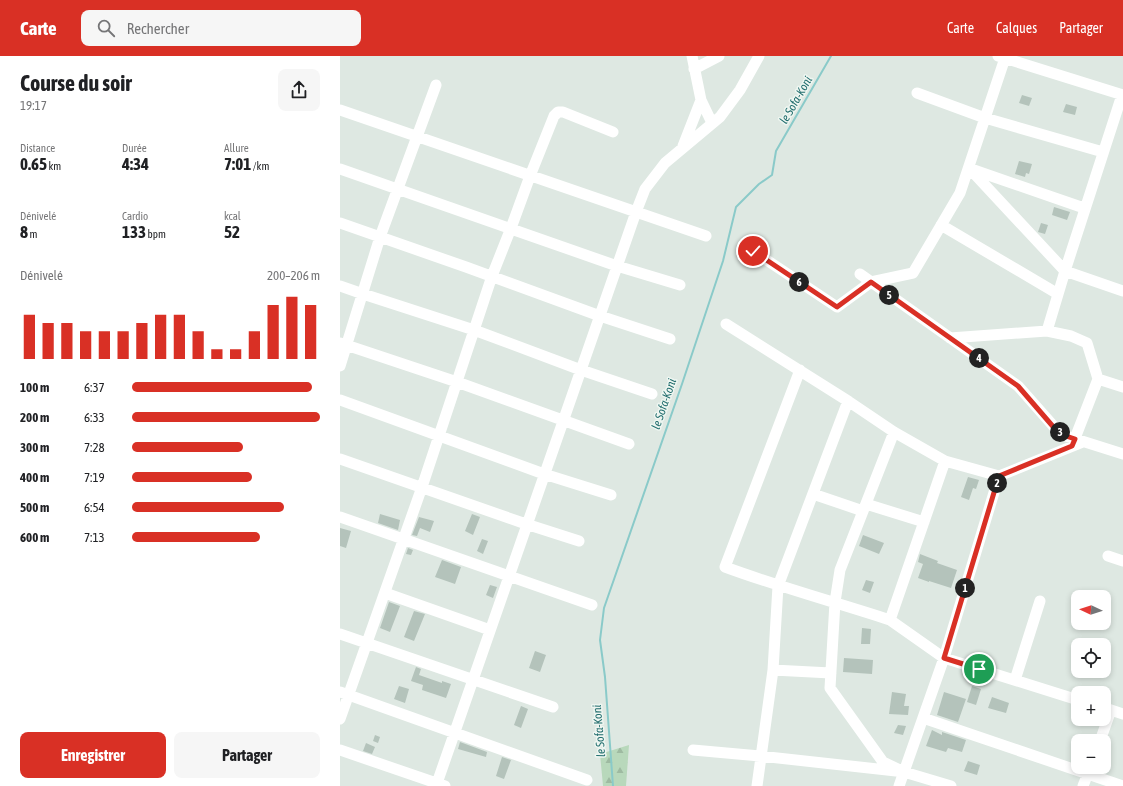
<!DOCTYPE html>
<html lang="fr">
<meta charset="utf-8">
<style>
:root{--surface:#fff;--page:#f6f6f6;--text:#202124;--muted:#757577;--accent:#d93025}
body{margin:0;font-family:"Asap Condensed",sans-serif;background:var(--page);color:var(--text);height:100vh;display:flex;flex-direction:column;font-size:15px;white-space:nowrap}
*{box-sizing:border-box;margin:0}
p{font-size:13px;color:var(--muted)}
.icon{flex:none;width:22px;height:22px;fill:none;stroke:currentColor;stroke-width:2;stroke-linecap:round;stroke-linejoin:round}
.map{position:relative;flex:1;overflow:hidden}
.details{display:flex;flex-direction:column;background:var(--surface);width:340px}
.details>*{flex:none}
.needle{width:26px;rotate:274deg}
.buttons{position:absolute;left:731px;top:534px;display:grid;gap:8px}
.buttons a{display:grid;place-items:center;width:40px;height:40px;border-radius:8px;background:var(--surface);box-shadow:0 2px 6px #0003;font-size:20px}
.pin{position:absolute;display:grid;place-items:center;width:34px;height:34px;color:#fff;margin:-17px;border:2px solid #fff;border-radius:50%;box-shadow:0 1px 4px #0007}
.km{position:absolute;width:20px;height:20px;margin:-10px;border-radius:50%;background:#222;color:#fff;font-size:11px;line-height:20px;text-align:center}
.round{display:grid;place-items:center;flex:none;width:42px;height:42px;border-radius:8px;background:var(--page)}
.overview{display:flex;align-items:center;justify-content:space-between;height:68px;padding:0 20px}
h1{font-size:22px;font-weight:700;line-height:30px}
.stats{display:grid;grid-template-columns:repeat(3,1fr);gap:6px;height:68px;padding:4px 20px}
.stats div{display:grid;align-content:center}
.stats b{font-size:17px;font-weight:700}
.stats small{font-size:11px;font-weight:400}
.stats p{font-size:11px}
.chart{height:112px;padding:8px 20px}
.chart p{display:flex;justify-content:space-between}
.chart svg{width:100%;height:72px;margin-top:4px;stroke:var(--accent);stroke-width:6}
.primary-button{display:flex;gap:8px;margin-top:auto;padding:8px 20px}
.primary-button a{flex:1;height:46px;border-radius:8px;background:var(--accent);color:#fff;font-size:16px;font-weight:700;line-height:46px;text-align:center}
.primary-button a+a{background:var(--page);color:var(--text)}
ul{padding:0 20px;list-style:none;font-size:13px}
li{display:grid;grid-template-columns:64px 48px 1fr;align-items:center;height:30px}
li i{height:10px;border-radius:5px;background:var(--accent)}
header{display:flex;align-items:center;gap:24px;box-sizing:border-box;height:56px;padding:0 20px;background:var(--accent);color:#fff}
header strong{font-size:19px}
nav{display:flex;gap:22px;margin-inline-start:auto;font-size:14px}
.search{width:280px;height:36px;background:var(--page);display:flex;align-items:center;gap:10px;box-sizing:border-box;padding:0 14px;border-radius:8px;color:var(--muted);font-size:15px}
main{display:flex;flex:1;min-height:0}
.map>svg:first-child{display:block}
.forest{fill:url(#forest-firs)}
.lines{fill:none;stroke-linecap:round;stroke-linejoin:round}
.stream{stroke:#8acac9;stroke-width:2}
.building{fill:#b4c3bb}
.minor{stroke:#fff;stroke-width:11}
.route-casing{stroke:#fff;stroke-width:8}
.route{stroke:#d93025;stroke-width:5}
.labels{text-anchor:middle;stroke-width:3;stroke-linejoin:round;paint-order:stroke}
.water-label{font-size:12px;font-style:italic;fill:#216d6d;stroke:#eef6f1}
</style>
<header>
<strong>Carte</strong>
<div class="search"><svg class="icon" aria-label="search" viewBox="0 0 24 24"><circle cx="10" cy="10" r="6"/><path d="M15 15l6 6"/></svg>Rechercher</div>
<nav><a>Carte</a><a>Calques</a><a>Partager</a></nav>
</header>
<main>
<section class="details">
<div class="overview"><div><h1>Course du soir</h1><p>19:17</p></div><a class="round"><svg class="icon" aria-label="share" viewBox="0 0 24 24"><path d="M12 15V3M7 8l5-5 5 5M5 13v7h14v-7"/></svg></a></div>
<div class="stats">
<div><p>Distance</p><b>0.65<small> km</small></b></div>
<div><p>Durée</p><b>4:34</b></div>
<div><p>Allure</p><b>7:01<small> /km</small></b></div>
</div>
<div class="stats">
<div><p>Dénivelé</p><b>8<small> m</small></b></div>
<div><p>Cardio</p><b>133<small> bpm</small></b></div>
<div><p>kcal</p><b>52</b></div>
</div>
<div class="chart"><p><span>Dénivelé</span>200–206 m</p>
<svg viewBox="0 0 160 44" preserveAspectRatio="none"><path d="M5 44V17M15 44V22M25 44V22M35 44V27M45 44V27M55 44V27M65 44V22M75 44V17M85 44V17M95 44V27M105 44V38M115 44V38M125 44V27M135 44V11M145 44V6M155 44V11"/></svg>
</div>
<ul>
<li><b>100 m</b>6:37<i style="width:96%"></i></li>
<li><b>200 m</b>6:33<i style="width:100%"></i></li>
<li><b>300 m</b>7:28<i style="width:59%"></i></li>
<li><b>400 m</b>7:19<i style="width:64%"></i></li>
<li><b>500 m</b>6:54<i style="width:81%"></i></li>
<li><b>600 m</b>7:13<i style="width:68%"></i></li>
</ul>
<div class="primary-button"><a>Enregistrer</a><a>Partager</a></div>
</section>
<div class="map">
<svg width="783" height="730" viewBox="0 0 783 730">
<defs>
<pattern id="forest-firs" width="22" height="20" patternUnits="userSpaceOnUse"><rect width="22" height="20" fill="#b8d8bb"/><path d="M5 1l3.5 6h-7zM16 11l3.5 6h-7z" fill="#9ebaa1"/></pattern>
</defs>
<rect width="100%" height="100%" fill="#dee8e2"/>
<path class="forest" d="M289 689 286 730H263L260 698Z"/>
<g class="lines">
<path class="stream" d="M273 730 265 621 260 584 264 552 342 328 383 205 396 151 419 128 432 119 436 95 491 0"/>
</g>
<path class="building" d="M682 39 692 42 689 50 679 47Z
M726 48 737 51 735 59 723 56Z
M679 105 692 108 689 118 686 117 685 121 675 118Z
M714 151 730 156 727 164 712 159Z
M701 167 708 169 705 178 698 176Z
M628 421 639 424 636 433 633 432 629 444 621 441Z
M40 458 60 464 58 474 38 467Z
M132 458 140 461 133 479 125 475Z
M79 461 94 465 90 476 80 472 77 480 72 479Z
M0 472 11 475 6 492 0 490Z
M523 479 544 487 539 498 519 490Z
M142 483 148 485 143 498 137 495Z
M68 492 73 494 71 499 66 498Z
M580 498 598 505 597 507 617 514 611 532 589 525V526L578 522 583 508 578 506Z
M102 504 121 511 115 528 95 521Z
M526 524 534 526 530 537 522 534Z
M150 529 157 531 153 542 146 539Z
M49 546 60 550 50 576 40 572Z
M74 555 85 558 74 585 64 581Z
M522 572 531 573 530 588H521Z
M195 595 206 599 200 616 189 612Z
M504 602 533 604 532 618 503 616Z
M76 611 81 613 79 619 102 627V625L111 628 106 642 82 634 83 629 71 625Z
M59 630 69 633 65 647 54 643Z
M632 630 641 633 636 649 627 646Z
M552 636 566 638 564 650H569L568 659 549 658Z
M604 636 626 643 618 666 597 659Z
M652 641 669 647 666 657 648 652Z
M181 650 188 653 181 672 174 669Z
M558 669 566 670 563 679 554 677Z
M592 674 602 679V676L626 684 622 696 608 692 606 696 586 690Z
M35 679 40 681 38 687 33 685Z
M120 686 147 696 146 701 118 693Z
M26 687 35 691 32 698 23 695Z
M162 701 171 704 164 723 156 720Z
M628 705 640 709 637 719 624 715Z"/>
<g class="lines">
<path class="minor" d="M352 0 361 44 372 67
M658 0 783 39
M354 13 379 0
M577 37 645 62 763 96
M0 54 366 180
M343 90 361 44
M629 112 725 215 783 235
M0 113 277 210 340 229
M631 113 744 152
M0 167 126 211 260 260 330 283
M601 169 718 238
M413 195 497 251 531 226 573 217 620 137 665 2
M520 218 678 330 716 373 726 380 783 398
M0 230 23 238 134 274 241 314 312 338
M386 268 508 345 554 376 605 405 659 420 743 386
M707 275 725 215 782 39
M610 282 707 275 731 280 747 287 758 323 732 390
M0 287 117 326 289 388
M0 310 40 181 96 29
M460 314 385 511C439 531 495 546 550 564L605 405
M758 323 783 331
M0 344 204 418 271 439
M554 376 500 514 495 546 490 632 543 706 564 716 611 730
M0 403 186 468 239 485
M473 438 523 455
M526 448 584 466
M0 461 252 549
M768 500 783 505
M45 537 150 574
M550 564 604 602 738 644
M0 578 213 651
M433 614 491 617
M675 624 700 545
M0 636 247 724
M765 652 783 658
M583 662 783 730
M0 663 82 431 152 220 171 172 190 120 214 60 218 56H223L273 76
M760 685 771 654
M0 694 105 730
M353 694 420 700 556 715
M96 730 296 156 305 133 325 107 380 61 400 34 419 0
M417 730 433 614 438 530 508 345
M559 730 604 602 659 420
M743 730 750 712"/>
</g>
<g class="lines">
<defs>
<path id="route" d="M413 195 497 251 531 226 678 330 716 374 726 380 735 383 732 390 659 420 604 602 639 613"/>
</defs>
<use href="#route" class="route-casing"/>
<use href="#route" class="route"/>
</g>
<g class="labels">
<g class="water-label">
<text transform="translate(456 44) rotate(-60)" y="4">le Sofa-Koni</text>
<text transform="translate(324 348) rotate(-71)" y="4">le Sofa-Koni</text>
<text transform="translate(259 675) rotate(-95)" y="4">le Sofa-Koni</text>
</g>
</g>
</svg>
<div class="buttons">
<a><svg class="needle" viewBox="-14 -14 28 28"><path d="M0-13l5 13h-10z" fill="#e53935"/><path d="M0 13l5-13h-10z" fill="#757577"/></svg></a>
<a><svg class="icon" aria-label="locate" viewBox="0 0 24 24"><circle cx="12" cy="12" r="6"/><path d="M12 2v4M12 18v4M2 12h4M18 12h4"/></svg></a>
<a>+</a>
<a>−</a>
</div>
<div class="pin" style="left:639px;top:613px;background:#1e9e55"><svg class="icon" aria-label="arrive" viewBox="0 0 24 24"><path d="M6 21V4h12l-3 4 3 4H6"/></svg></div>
<div class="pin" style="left:413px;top:195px;background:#d93025"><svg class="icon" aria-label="check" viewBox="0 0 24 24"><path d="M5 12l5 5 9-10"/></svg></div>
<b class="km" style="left:625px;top:532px">1</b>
<b class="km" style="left:657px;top:427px">2</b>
<b class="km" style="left:720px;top:376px">3</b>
<b class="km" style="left:639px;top:302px">4</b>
<b class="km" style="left:549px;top:239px">5</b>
<b class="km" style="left:459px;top:226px">6</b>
</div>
</main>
